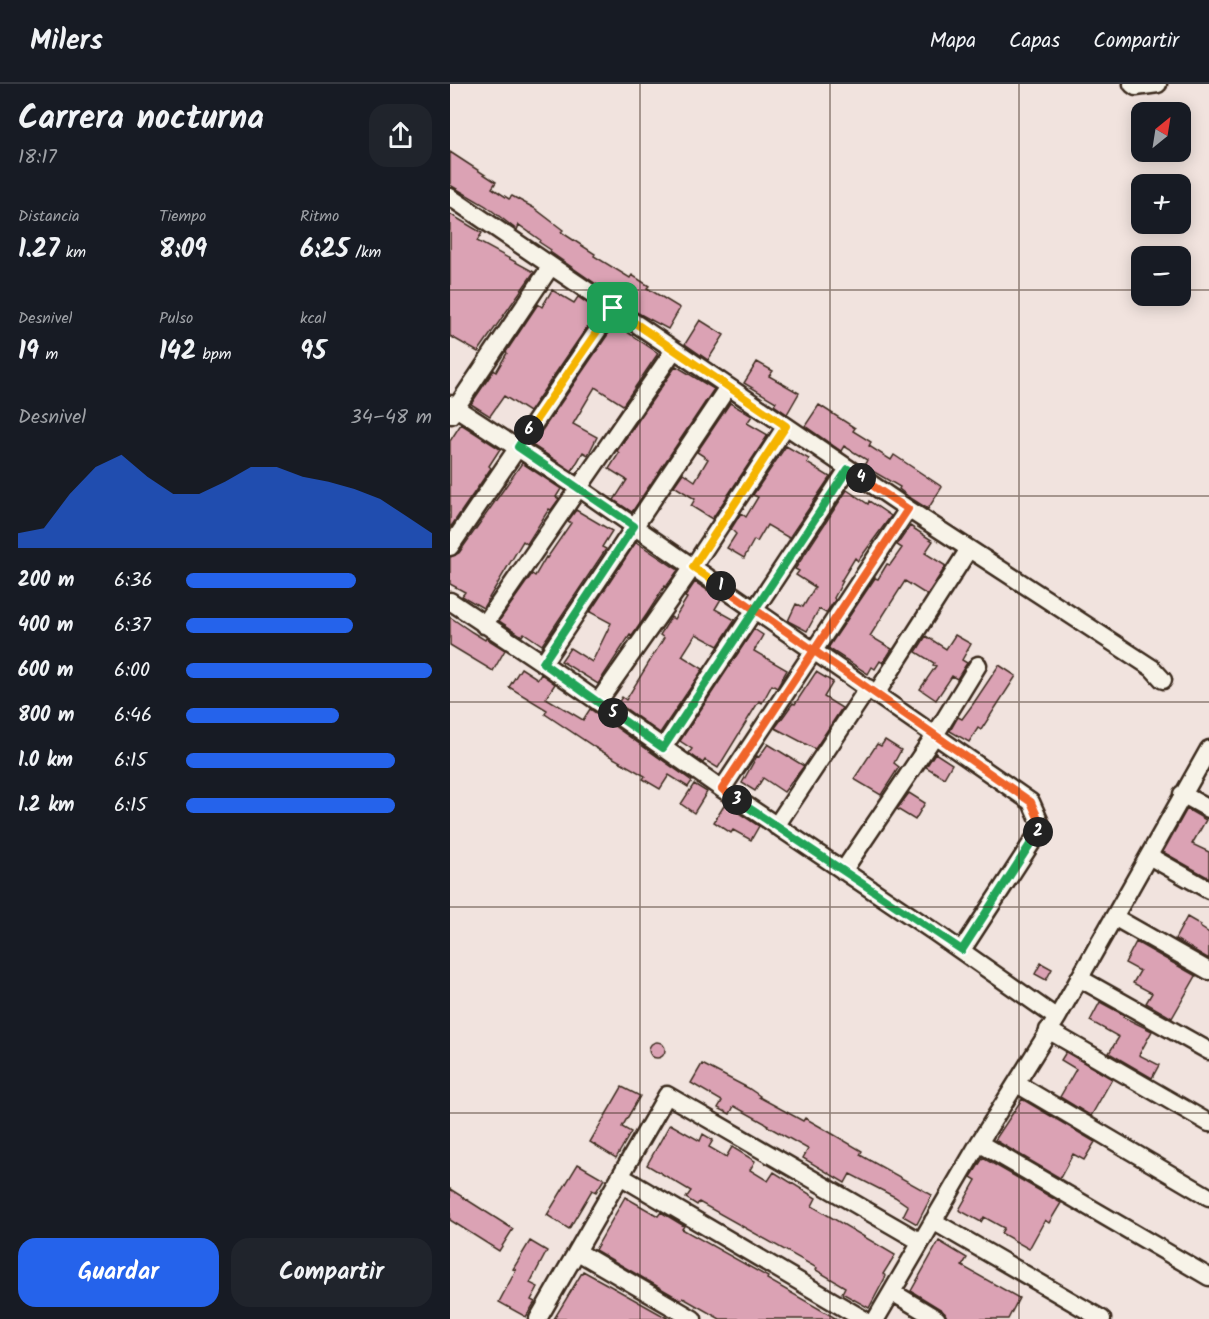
<!DOCTYPE html>
<html lang="es">
<meta charset="utf-8">
<style>
:root{--surface:#171b24;--page:#20242c;--text:#f1f3f6;--muted:#9ea1a6;--line:#363941;--accent:#2563eb}
body{margin:0;font-family:Kalam,sans-serif;background:var(--page);color:var(--text);height:100vh;display:flex;flex-direction:column;font-size:22px;white-space:nowrap}
*{box-sizing:border-box;margin:0}
p{font-size:20px;color:var(--muted)}
.icon{flex:none;width:33px;height:33px;fill:none;stroke:currentColor;stroke-width:2;stroke-linecap:round;stroke-linejoin:round}
.map{position:relative;flex:1;overflow:hidden}
.sheet{display:flex;flex-direction:column;background:var(--surface);width:450px}
.sheet>*{flex:none}
.needle{width:39px;rotate:30deg}
.tools{position:absolute;left:681px;top:18px;display:grid;gap:12px}
.tools a{display:grid;place-items:center;width:60px;height:60px;border-radius:12px;background:var(--surface);box-shadow:0 3px 15px #0003;font-size:30px}
.pin{position:absolute;display:grid;place-items:center;width:51px;height:51px;color:#fff;margin:-26px;border-radius:12px;box-shadow:0 3px 9px #0006}
.km{position:absolute;width:30px;height:30px;margin:-15px;border-radius:50%;background:#222;color:#fff;font-size:16px;line-height:30px;text-align:center}
.round{display:grid;place-items:center;flex:none;width:63px;height:63px;border-radius:18px;background:var(--page)}
.overview{display:flex;align-items:center;justify-content:space-between;height:102px;padding:0 18px}
h1{font-size:33px;font-weight:800;line-height:45px}
.figures{display:grid;grid-template-columns:repeat(3,1fr);gap:9px;height:102px;padding:6px 18px}
.figures div{display:grid;align-content:center}
.figures b{font-size:26px;font-weight:800}
.figures small{font-size:16px;font-weight:400}
.figures p{font-size:16px}
.chart{height:168px;padding:12px 18px}
.chart p{display:flex;justify-content:space-between}
.chart svg{width:100%;height:108px;margin-top:6px;fill:var(--accent);opacity:.7}
.button{display:flex;gap:12px;margin-top:auto;padding:12px 18px}
.button a{flex:1;height:69px;border-radius:18px;background:var(--accent);color:#fff;font-size:24px;font-weight:800;line-height:69px;text-align:center}
.button a+a{background:var(--page);color:var(--text)}
ul{padding:0 18px;list-style:none;font-size:20px}
li{display:grid;grid-template-columns:96px 72px 1fr;align-items:center;height:45px}
li i{height:15px;border-radius:8px;background:var(--accent)}
header{display:flex;align-items:center;gap:36px;box-sizing:border-box;height:84px;padding:0 30px;background:var(--surface);border-bottom:2px solid var(--line)}
header strong{font-size:28px}
nav{display:flex;gap:33px;margin-inline-start:auto;font-size:21px}
main{display:flex;flex:1;min-height:0}
.map>svg:first-child{display:block}
.building{fill:#dba2b4;stroke:#3b2a1e;stroke-width:1.5}
.lines{fill:none;stroke-linecap:round;stroke-linejoin:round}
.minor-casing{stroke:#3b2a1e;stroke-width:21}
.minor{stroke:#f7f3e8;stroke-width:16}
.split-1-casing{stroke:#fff;stroke-width:12}
.split-2-casing{stroke:#fff;stroke-width:12}
.split-3-casing{stroke:#fff;stroke-width:12}
.split-4-casing{stroke:#fff;stroke-width:12}
.split-5-casing{stroke:#fff;stroke-width:12}
.split-6-casing{stroke:#fff;stroke-width:12}
.split-7-casing{stroke:#fff;stroke-width:12}
.split-1{stroke:#f5b400;stroke-width:8}
.split-2{stroke:#f0652b;stroke-width:8}
.split-3{stroke:#22a559;stroke-width:8}
.split-4{stroke:#f0652b;stroke-width:8}
.split-5{stroke:#22a559;stroke-width:8}
.split-6{stroke:#22a559;stroke-width:8}
.split-7{stroke:#f5b400;stroke-width:8}
.grid{fill:none;stroke:#3b2a1e;stroke-width:1.5;stroke-opacity:0.55}
</style>
<header>
<strong>Milers</strong>
<nav><a>Mapa</a><a>Capas</a><a>Compartir</a></nav>
</header>
<main>
<section class="sheet">
<div class="overview"><div><h1>Carrera nocturna</h1><p>18:17</p></div><a class="round"><svg class="icon" aria-label="share" viewBox="0 0 24 24"><path d="M12 15V3M7 8l5-5 5 5M5 13v7h14v-7"/></svg></a></div>
<div class="figures">
<div><p>Distancia</p><b>1.27<small> km</small></b></div>
<div><p>Tiempo</p><b>8:09</b></div>
<div><p>Ritmo</p><b>6:25<small> /km</small></b></div>
</div>
<div class="figures">
<div><p>Desnivel</p><b>19<small> m</small></b></div>
<div><p>Pulso</p><b>142<small> bpm</small></b></div>
<div><p>kcal</p><b>95</b></div>
</div>
<div class="chart"><p><span>Desnivel</span>34–48 m</p>
<svg viewBox="0 0 160 44" preserveAspectRatio="none"><path d="M0 44V38L10 36L20 22L30 11L40 6L50 15L60 22L70 22L80 17L90 11L100 11L110 15L120 17L130 20L140 24L150 31L160 38V44z"/></svg>
</div>
<ul>
<li><b>200 m</b>6:36<i style="width:69%"></i></li>
<li><b>400 m</b>6:37<i style="width:68%"></i></li>
<li><b>600 m</b>6:00<i style="width:100%"></i></li>
<li><b>800 m</b>6:46<i style="width:62%"></i></li>
<li><b>1.0 km</b>6:15<i style="width:85%"></i></li>
<li><b>1.2 km</b>6:15<i style="width:85%"></i></li>
</ul>
<div class="button"><a>Guardar</a><a>Compartir</a></div>
</section>
<div class="map">
<svg width="759" height="1235" viewBox="0 0 759 1235">
<rect width="100%" height="100%" fill="#f1e3de"/>
<filter id="ink" filterUnits="userSpaceOnUse"><feTurbulence type="fractalNoise" baseFrequency=".0167" numOctaves="2"/><feDisplacementMap in="SourceGraphic" scale="12" xChannelSelector="R" yChannelSelector="G"/><feConvolveMatrix kernelMatrix="1 2 1 2 8 2 1 2 1" color-interpolation-filters="sRGB"/></filter>
<g filter="url(#ink)">
<path class="building" d="M0 68 46 98 42 104 59 115 62 112 84 124 113 146 111 148 145 170 144 172 180 194 182 191 199 202 197 204 230 224 218 245 188 229 100 168 101 166 89 158 90 156 69 141 67 146 36 122 0 101Z
M0 130 32 149 27 157 84 188 28 268 0 252Z
M102 206 124 219 128 213 147 226 146 230 79 328 54 312 40 332 21 320 44 286 46 288 57 269 56 268 88 220 92 223Z
M250 236 274 251 258 276 235 260Z
M165 240 208 269 207 271 173 321 145 303 123 340 147 353 138 371 133 368 122 387 82 361Z
M307 278 323 287 319 292 349 309 337 330 324 321 326 318 294 299Z
M226 282 264 305 182 428 164 416 177 396 159 385 169 369 167 367Z
M280 319 302 332 297 339 318 351 262 435 241 422 245 415 224 402 233 389 245 397 258 375 247 368Z
M369 321 405 344 403 347 421 358 419 362 441 376 444 371 492 403 478 425 459 413 449 405 450 403 414 382 417 376 394 362 391 367 355 342Z
M11 340 50 365 39 382 41 384 0 444V357Z
M336 362 359 375 357 379 380 393 339 454 317 441 307 458 304 456 294 474 277 464 286 450 281 445 291 429 296 433 308 413 303 411Z
M72 379 111 405 106 413 109 415 101 426 99 425 77 460 73 457 33 524 12 512 15 508 0 500V473L9 469Z
M397 406 418 420 419 417 441 432 408 477 405 474 391 497H393L384 514 385 516 376 529 369 525 357 547 338 537 346 520 353 523 365 503 346 491 349 487 345 485Z
M126 426 162 447 152 463 156 465 92 561 74 549 72 552 49 537 82 490 85 492 96 473 97 474 121 439 118 437Z
M460 442 483 457 475 469 496 482 477 511 455 497 420 552 442 565 433 579 430 577 425 585 422 583 418 590 378 564 425 494 428 495 437 480 440 481 452 464 447 461Z
M186 458 228 486 216 503 215 502 197 530 182 552 180 551 148 600 111 577 120 564 142 578 161 539 140 528Z
M245 498 271 515 265 525 285 536 268 562 246 550 232 572 253 585 210 649 168 619 172 613 176 616 214 554 210 551 221 533 224 535 237 514 235 513Z
M0 533 22 548 35 556 36 554 55 566 43 587 0 561Z
M304 545 313 551 304 567 337 586 327 604 322 601 312 619 309 617 268 684 255 676 253 679 239 669 242 665 230 657Z
M505 551 521 560 512 576 517 579 507 595 502 592 486 616 470 605 486 582 483 581 484 579 466 568 476 552 496 565Z
M549 581 566 592 531 646 528 644 519 658 500 647 508 633 512 635 523 620Z
M71 584 88 595 91 590 105 600 96 614 133 636 140 625 242 697 238 703 219 691 210 705 193 695 195 692 146 664 95 630 97 626 59 603Z
M366 588 383 598 374 613 392 624 365 665 325 644 343 619 345 620Z
M435 656 451 666 444 679 449 683 431 711 404 695 427 660 431 662Z
M318 660 354 682 334 708 313 694 305 707 292 699 307 672 309 673Z
M485 669 502 680 494 694 476 683Z
M244 700 257 708 244 729 231 720Z
M459 709 475 719 465 736 447 725Z
M275 720 309 742 301 756 283 746 281 749 264 738Z
M737 725 756 736 742 760 759 768V794L713 768Z
M737 833 751 841 750 843 759 849V875L725 855Z
M686 858 746 892 722 934 696 919 702 909 683 899 690 887 675 879Z
M591 879 602 885 596 896 585 890Z
M650 918 674 931 673 933 702 947 689 971 709 981 702 994 659 969 669 953 640 937Z
M199 966a8 8 0 1 1 16 0a8 8 0 1 1-16 0Z
M616 968 662 995 641 1032 610 1013 626 985 611 976Z
M252 980 298 1004 310 1012 309 1013 353 1037 355 1034 369 1042 412 1067 410 1071 482 1111 467 1140 453 1132 458 1122 445 1113 400 1090 395 1099 353 1074 358 1065 317 1042 318 1041 284 1022 280 1030 268 1024 272 1017 241 999Z
M172 1003 190 1012 172 1043 181 1048 166 1074 140 1058Z
M572 1015 645 1058 634 1076 623 1070 610 1094 545 1056Z
M220 1040 250 1057 253 1050 263 1056 259 1063 276 1073 282 1063 305 1077 300 1086 318 1097 324 1088 366 1114 362 1122 445 1171 433 1190 436 1192 419 1224 392 1209 395 1203 366 1186 367 1184 249 1118 247 1121 236 1114 241 1107 197 1081Z
M533 1074 611 1119 599 1139 595 1136 579 1165 551 1149 554 1144 534 1133 531 1138 509 1126 526 1096 521 1093Z
M128 1080 154 1095 146 1108 142 1106 119 1145 97 1131Z
M0 1105 63 1145 49 1167 0 1136Z
M175 1113 208 1132 211 1128 234 1142 232 1145 318 1193 317 1195 387 1235H270L233 1214 231 1216 145 1166Z
M80 1157 97 1167 80 1199 88 1203 81 1216 85 1218 76 1233 49 1218 66 1186 63 1185Z
M489 1157 517 1174 512 1182 569 1214 558 1235H497L492 1226 461 1207Z
M133 1187 162 1203 219 1235H104Z"/>
<g class="lines">
<defs>
<path id="minor" d="M682 0 686 3 708 0
M0 113 458 425 702 584 713 596
M0 320 129 404 581 718 592 743 512 866
M1 331 101 182
M0 463 163 224
M0 517 93 579 272 705 486 849 607 934
M34 541 224 266
M93 579 278 303
M426 610 519 465
M148 618 243 483 336 342
M213 664 398 385
M272 705 458 425
M732 710 759 725
M326 742 418 604
M699 772 759 806
M393 787 485 651 528 581
M664 833 759 887
M629 894 759 967
M598 946 759 1039
M567 1000 759 1113
M529 1059 759 1193
M172 1093 413 1235
M483 1137 652 1235
M128 1168 243 1235
M442 1208 487 1235
M88 1235 217 1011 471 1158
M426 1235 529 1059 607 934 759 665"/>
</defs>
<use href="#minor" class="minor-casing"/>
<use href="#minor" class="minor"/>
</g>
</g>
<g class="lines" filter="url(#ink)">
<defs>
<path id="split-1" d="M163 224 336 342 243 483 271 502"/>
<path id="split-2" d="M271 502 581 718 592 743 588 748"/>
<path id="split-3" d="M287 716 512 866 588 748"/>
<path id="split-4" d="M287 716 272 705 458 425 411 394"/>
<path id="split-5" d="M163 629 213 664 398 385 411 394"/>
<path id="split-6" d="M79 346 68 363 184 442 93 579 163 629"/>
<path id="split-7" d="M79 346 163 224"/>
</defs>
<use href="#split-1" class="split-1-casing"/>
<use href="#split-2" class="split-2-casing"/>
<use href="#split-3" class="split-3-casing"/>
<use href="#split-4" class="split-4-casing"/>
<use href="#split-5" class="split-5-casing"/>
<use href="#split-6" class="split-6-casing"/>
<use href="#split-7" class="split-7-casing"/>
<use href="#split-1" class="split-1"/>
<use href="#split-2" class="split-2"/>
<use href="#split-3" class="split-3"/>
<use href="#split-4" class="split-4"/>
<use href="#split-5" class="split-5"/>
<use href="#split-6" class="split-6"/>
<use href="#split-7" class="split-7"/>
</g>
<path class="grid" d="M190 0V1235M380 0V1235M569 0V1235M0 206H692M730 206H759M0 412H759M0 618H759M0 823H759M0 1029H759"/>
</svg>
<div class="tools">
<a><svg class="needle" viewBox="-14 -14 28 28"><path d="M0-13l5 13h-10z" fill="#e53935"/><path d="M0 13l5-13h-10z" fill="#9ea1a6"/></svg></a>
<a>+</a>
<a>−</a>
</div>
<div class="pin" style="left:163px;top:224px;background:#1e9e55"><svg class="icon" aria-label="arrive" viewBox="0 0 24 24"><path d="M6 21V4h12l-3 4 3 4H6"/></svg></div>
<b class="km" style="left:271px;top:502px">1</b>
<b class="km" style="left:588px;top:748px">2</b>
<b class="km" style="left:287px;top:716px">3</b>
<b class="km" style="left:411px;top:394px">4</b>
<b class="km" style="left:163px;top:629px">5</b>
<b class="km" style="left:79px;top:346px">6</b>
</div>
</main>
